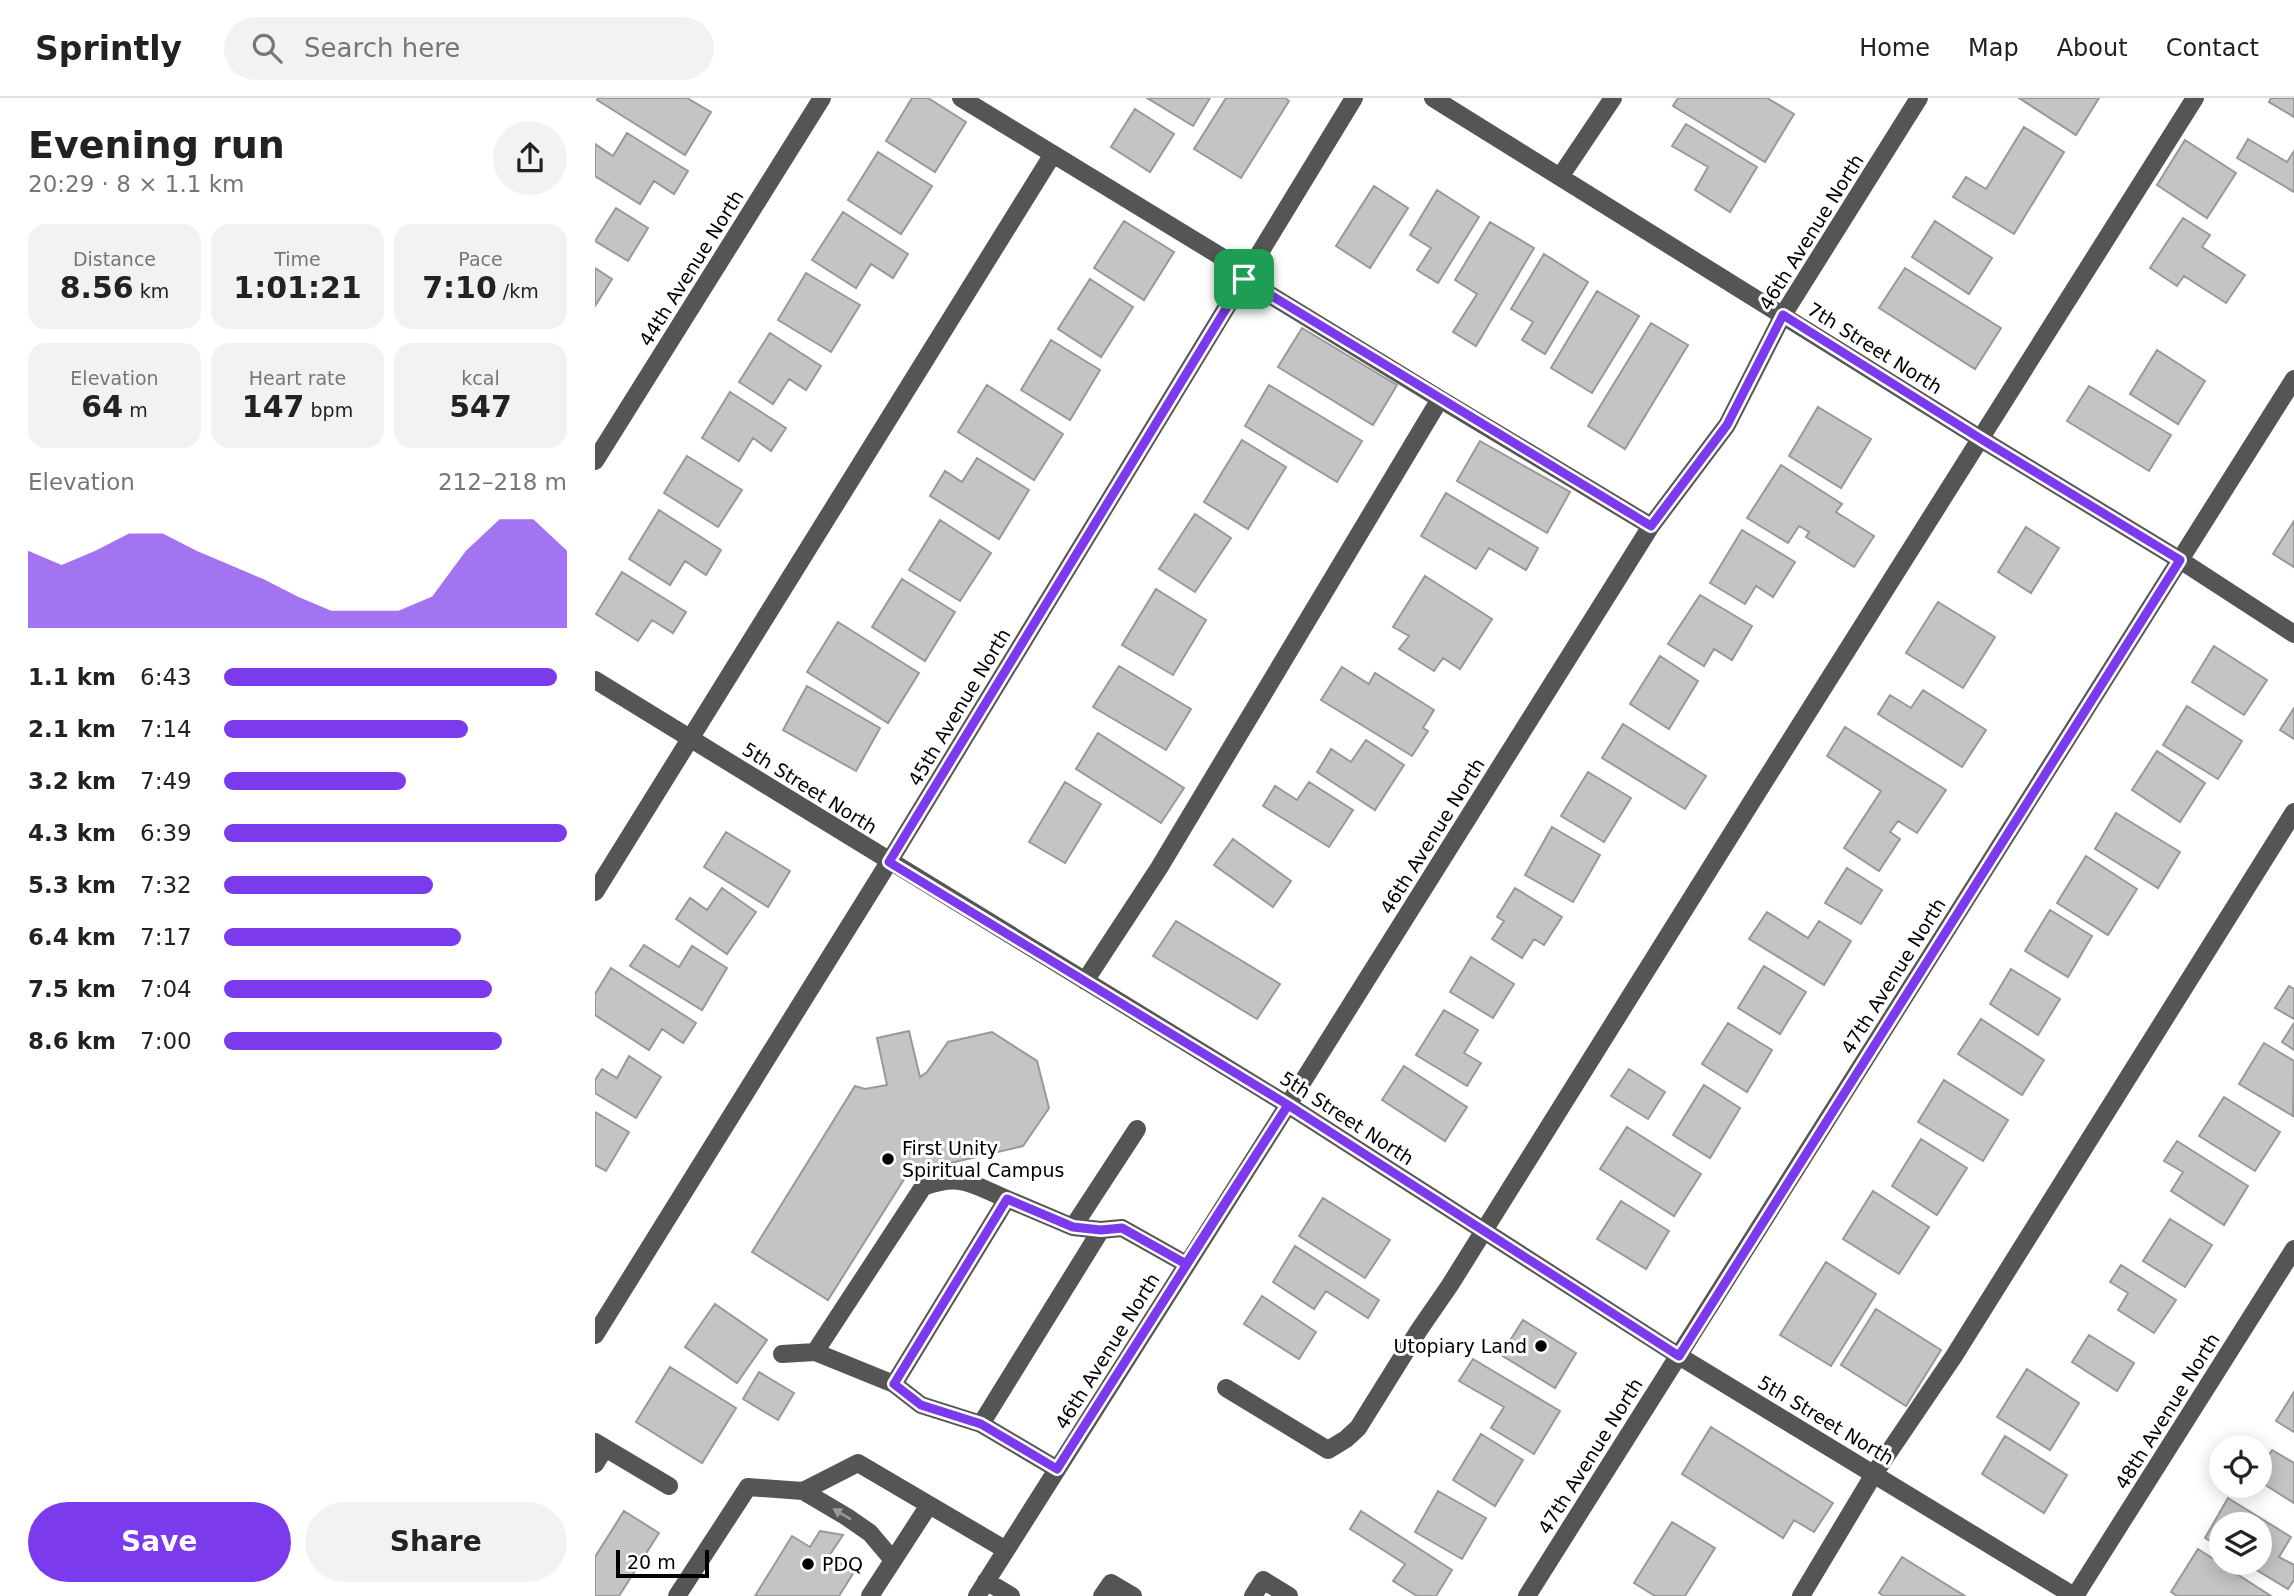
<!DOCTYPE html>
<meta charset="utf-8">
<style>
:root{--surface:#fff;--page:#f2f2f2;--text:#222;--muted:#767676;--line:#e0e0e0;--accent:#7c3aed}
body{margin:0;font-family:"DejaVu Sans",sans-serif;background:var(--page);color:var(--text);height:100vh;display:flex;flex-direction:column;font-size:26px;white-space:nowrap}
*{box-sizing:border-box;margin:0}
p{font-size:23px;color:var(--muted)}
.icon{flex:none;width:38px;height:38px;fill:none;stroke:currentColor;stroke-width:2;stroke-linecap:round;stroke-linejoin:round}
.map{position:relative;flex:1;overflow:hidden}
.side{display:flex;flex-direction:column;background:var(--surface);width:595px}
.side>*{flex:none}
.controls{position:absolute;left:1614px;top:1337px;display:grid;gap:14px}
.controls a{display:grid;place-items:center;width:63px;height:63px;border-radius:50%;background:var(--surface);box-shadow:0 4px 18px #0003;font-size:35px}
.scale{position:absolute;left:21px;bottom:18px;width:93px;box-sizing:border-box;padding-left:7px;border:4px solid #000;border-top:0;font-size:19px;line-height:24px;white-space:nowrap;color:#000;-webkit-text-stroke:5px #fff;paint-order:stroke}
.pin{position:absolute;display:grid;place-items:center;width:60px;height:60px;color:#fff;margin:-30px;border-radius:14px;box-shadow:0 4px 10px #0006}
.round{display:grid;place-items:center;flex:none;width:74px;height:74px;border-radius:37px;background:var(--page)}
.summary{display:flex;align-items:center;justify-content:space-between;height:119px;padding:0 28px}
h1{font-size:38px;font-weight:700;line-height:52px}
.metrics{display:grid;grid-template-columns:repeat(3,1fr);gap:10px;height:119px;padding:7px 28px}
.metrics div{display:grid;align-content:center;border-radius:18px;background:var(--page);text-align:center}
.metrics b{font-size:30px;font-weight:700}
.metrics small{font-size:19px;font-weight:400}
.metrics p{font-size:19px}
.chart{height:196px;padding:14px 28px}
.chart p{display:flex;justify-content:space-between}
.chart svg{width:100%;height:126px;margin-top:7px;fill:var(--accent);opacity:.7}
.primary-button{display:flex;gap:14px;margin-top:auto;padding:14px 28px}
.primary-button a{flex:1;height:80px;border-radius:42px;background:var(--accent);color:#fff;font-size:28px;font-weight:700;line-height:80px;text-align:center}
.primary-button a+a{background:var(--page);color:var(--text)}
ul{padding:0 28px;list-style:none;font-size:23px}
li{display:grid;grid-template-columns:112px 84px 1fr;align-items:center;height:52px}
li i{height:18px;border-radius:9px;background:var(--accent)}
header{display:flex;align-items:center;gap:42px;box-sizing:border-box;height:98px;padding:0 35px;background:var(--surface);border-bottom:2px solid var(--line)}
header strong{font-size:33px}
nav{display:flex;gap:38px;margin-inline-start:auto;font-size:24px}
.search{width:490px;height:63px;background:var(--page);display:flex;align-items:center;gap:18px;box-sizing:border-box;padding:0 24px;border-radius:38px;color:var(--muted);font-size:26px}
main{display:flex;flex:1;min-height:0}
.map>svg:first-child{display:block}
.building{fill:#c4c4c4;stroke:#999;stroke-width:2}
.lines{fill:none;stroke-linecap:round;stroke-linejoin:round}
.minor{stroke:#555;stroke-width:18}
.oneway{fill:#999}
.route-casing{stroke:#fff;stroke-width:14}
.route{stroke:#7c3aed;stroke-width:9}
.poi-dot{fill:#000;stroke:#fff;stroke-width:2.5}
.labels{text-anchor:middle;stroke-width:6;stroke-linejoin:round;paint-order:stroke}
.street-label{font-size:19px;fill:#000;stroke:#fff}
.poi-label{font-size:19px;fill:#000;stroke:#fff;text-anchor:start}
</style>
<header>
<strong>Sprintly</strong>
<div class="search"><svg class="icon" aria-label="search" viewBox="0 0 24 24"><circle cx="10" cy="10" r="6"/><path d="M15 15l6 6"/></svg>Search here</div>
<nav><a>Home</a><a>Map</a><a>About</a><a>Contact</a></nav>
</header>
<main>
<section class="side">
<div class="summary"><div><h1>Evening run</h1><p>20:29 · 8 × 1.1 km</p></div><a class="round"><svg class="icon" aria-label="share" viewBox="0 0 24 24"><path d="M12 15V3M7 8l5-5 5 5M5 13v7h14v-7"/></svg></a></div>
<div class="metrics">
<div><p>Distance</p><b>8.56<small> km</small></b></div>
<div><p>Time</p><b>1:01:21</b></div>
<div><p>Pace</p><b>7:10<small> /km</small></b></div>
</div>
<div class="metrics">
<div><p>Elevation</p><b>64<small> m</small></b></div>
<div><p>Heart rate</p><b>147<small> bpm</small></b></div>
<div><p>kcal</p><b>547</b></div>
</div>
<div class="chart"><p><span>Elevation</span>212–218 m</p>
<svg viewBox="0 0 160 44" preserveAspectRatio="none"><path d="M0 44V17L10 22L20 17L30 11L40 11L50 17L60 22L70 27L80 33L90 38L100 38L110 38L120 33L130 17L140 6L150 6L160 17V44z"/></svg>
</div>
<ul>
<li><b>1.1 km</b>6:43<i style="width:97%"></i></li>
<li><b>2.1 km</b>7:14<i style="width:71%"></i></li>
<li><b>3.2 km</b>7:49<i style="width:53%"></i></li>
<li><b>4.3 km</b>6:39<i style="width:100%"></i></li>
<li><b>5.3 km</b>7:32<i style="width:61%"></i></li>
<li><b>6.4 km</b>7:17<i style="width:69%"></i></li>
<li><b>7.5 km</b>7:04<i style="width:78%"></i></li>
<li><b>8.6 km</b>7:00<i style="width:81%"></i></li>
</ul>
<div class="primary-button"><a>Save</a><a>Share</a></div>
</section>
<div class="map">
<svg width="1699" height="1498" viewBox="0 0 1699 1498">
<rect width="100%" height="100%" fill="#fff"/>
<path class="building" d="M3 0H92L116 14 90 57 2 2Z
M317 0H333L371 24 340 74 291 43Z
M552 0H615L598 28Z
M631 0H690L694 3 646 80 599 51Z
M1083 0H1172L1199 16 1170 64 1078 8Z
M1424 0H1504L1481 37Z
M1676 0H1699V19L1674 4Z
M540 11 579 36 555 74 516 49Z
M1091 26 1162 69 1135 114 1100 92 1113 69 1077 48Z
M1429 29 1469 54 1419 136 1358 99 1371 79 1391 91Z
M32 35 93 73 79 96 59 83 45 106 0 78V46L18 58Z
M1653 41 1692 64 1699 53V94L1642 60Z
M1590 42 1641 75 1612 120 1562 87Z
M283 54 337 88 306 136 253 102Z
M779 88 813 110 775 170 741 148Z
M842 92 884 119 843 185 822 172 836 150 815 137Z
M21 110 53 130 33 163 0 143Z
M248 114 313 156 298 180 276 166 261 190 217 162Z
M1588 120 1615 137 1607 149 1650 177 1631 205 1589 178 1582 188 1555 170Z
M529 123 579 154 549 202 499 170Z
M1340 123 1397 160 1374 196 1317 159Z
M895 124 939 150 881 248 858 234 882 196 860 182Z
M949 156 993 184 950 256 927 242 938 224 916 211Z
M0 170 17 181 0 208Z
M1310 170 1406 230 1380 271 1284 210Z
M211 175 265 207 236 254 183 222Z
M495 181 538 209 506 259 463 231Z
M1002 193 1044 218 997 295 956 270Z
M1056 225 1093 247 1030 351 993 328Z
M707 230 802 287 778 327 683 269Z
M175 235 226 268 211 292 194 281 178 306 144 284Z
M456 242 505 272 475 322 426 292Z
M1562 252 1610 283 1583 326 1535 296Z
M392 287 468 336 439 382 363 334Z
M674 287 767 343 742 384 650 328Z
M1494 288 1576 337 1554 373 1472 323Z
M135 294 191 330 176 353 158 340 144 363 107 340Z
M1223 309 1276 341 1246 390 1194 358Z
M647 342 691 369 653 431 609 404Z
M885 343 975 394 952 435 862 383Z
M92 358 147 392 123 429 69 395Z
M382 360 434 392 404 441 335 398 350 373 367 384Z
M1186 367 1247 406 1241 414 1279 438 1259 469 1211 439 1214 434 1204 428 1193 445 1152 420Z
M851 395 943 450 931 472 894 450 881 471 826 438Z
M64 412 126 452 111 477 90 463 75 487 34 461Z
M600 416 636 440 600 494 564 471Z
M345 422 396 455 365 503 314 472Z
M1699 423V469L1678 456Z
M1431 429 1464 450 1436 495 1403 474Z
M1147 432 1200 464 1178 499 1161 488 1150 506 1115 485Z
M27 474 91 514 78 535 57 522 43 543 1 516Z
M830 478 897 521 865 571 848 560 839 573 804 551 814 538 798 529Z
M307 481 360 514 330 563 277 529Z
M561 491 611 522 578 577 527 547Z
M1105 497 1157 528 1137 562 1119 551 1109 568 1073 546Z
M1343 504 1400 539 1368 590 1311 555Z
M243 524 324 575 293 625 212 574Z
M1619 548 1672 582 1649 617 1597 584Z
M1065 558 1103 583 1074 631 1035 606Z
M524 568 596 611 571 652 498 609Z
M747 569 774 586 780 575 839 612 828 630 833 633 817 658 726 602Z
M212 588 285 630 261 673 188 632Z
M1328 592 1391 632 1367 669 1283 616 1295 597 1316 610Z
M1592 608 1647 643 1623 681 1568 647Z
M1699 610V641L1685 632Z
M1028 626 1111 678 1090 711 1007 660Z
M1250 629 1351 692 1322 735 1303 723 1295 734 1305 741 1284 773 1249 750 1286 693 1232 658Z
M503 635 589 690 566 725 481 671Z
M771 642 809 667 780 712 722 674 736 651 756 664Z
M1562 653 1610 685 1585 724 1537 692Z
M993 674 1036 700 1009 744 966 718Z
M470 684 506 706 470 765 434 744Z
M714 684 758 712 734 749 668 708 680 688 702 702Z
M1521 715 1585 754 1563 790 1500 751Z
M957 729 1005 757 978 804 930 777Z
M131 734 195 773 173 809 109 769Z
M638 741 696 783 678 809 619 767Z
M1491 758 1542 791 1513 837 1462 805Z
M1252 770 1287 792 1266 826 1230 805Z
M127 790 161 814 132 856 81 821 95 800 112 812Z
M920 790 967 819 949 847 939 841 927 860 897 841 909 823 902 819Z
M1455 812 1497 838 1473 879 1430 853Z
M1172 814 1213 840 1224 823 1256 843 1229 887 1154 841Z
M581 823 685 886 662 921 558 858Z
M49 847 84 869 97 848 132 870 107 912 35 868Z
M876 859 919 886 898 920 855 894Z
M1169 868 1211 894 1185 936 1143 910Z
M16 870 101 925 88 945 67 931 54 952 0 917V896Z
M1416 871 1465 901 1443 937 1395 906Z
M1694 888 1699 891V921L1680 910Z
M849 912 883 932 869 955 886 965 872 988 821 957Z
M1386 921 1449 962 1427 997 1363 956Z
M1133 925 1177 952 1152 994 1107 966Z
M1699 925V952L1687 944Z
M314 933 325 979 332 974 353 944 397 934 442 963 454 1010 428 1048 313 1075 233 1202 157 1154 260 988 270 991 292 987 282 940Z
M1669 945 1699 963 1698 1018 1644 986Z
M34 958 66 979 41 1020 0 995V982L7 971 22 980Z
M809 968 872 1009 850 1043 787 1002Z
M1034 971 1070 994 1053 1021 1016 998Z
M1349 982 1413 1022 1388 1063 1323 1024Z
M1109 987 1145 1010 1115 1060 1078 1037Z
M1629 999 1685 1034 1660 1073 1604 1038Z
M0 1014 34 1034 11 1073 0 1067Z
M1032 1029 1106 1076 1079 1118 1005 1071Z
M1326 1041 1372 1070 1342 1117 1297 1088Z
M1582 1043 1653 1088 1629 1127 1576 1093 1588 1074 1569 1063Z
M1278 1093 1334 1129 1304 1176 1248 1141Z
M728 1100 795 1142 770 1180 704 1138Z
M1026 1103 1074 1133 1051 1171 1002 1141Z
M1575 1121 1617 1147 1590 1189 1548 1163Z
M700 1148 784 1202 773 1220 731 1193 719 1211 678 1184Z
M1231 1164 1281 1196 1236 1268 1185 1237Z
M1526 1167 1581 1202 1559 1235 1523 1212 1533 1195 1515 1184Z
M667 1198 721 1234 704 1261 649 1226Z
M120 1206 172 1242 142 1285 90 1249Z
M1281 1211 1346 1252 1311 1308 1246 1267Z
M928 1222 981 1255 960 1290 906 1257Z
M1494 1237 1539 1265 1522 1293 1477 1264Z
M878 1261 965 1313 939 1356 896 1330 909 1309 864 1283Z
M75 1269 141 1310 107 1365 41 1324Z
M1432 1271 1484 1305 1455 1352 1402 1319Z
M164 1274 199 1295 183 1322 148 1301Z
M1699 1294V1334L1681 1323Z
M1116 1329 1238 1405 1219 1434 1199 1422 1188 1440 1087 1376Z
M886 1336 928 1362 900 1408 858 1382Z
M1410 1338 1472 1377 1449 1415 1387 1376Z
M1677 1352 1699 1365V1405L1664 1383V1373Z
M843 1393 891 1420 867 1461 820 1434Z
M1633 1400 1696 1439 1684 1459 1699 1467V1482L1693 1491 1650 1465H1664V1426H1626V1450L1610 1440Z
M29 1413 64 1435 24 1498H0V1459Z
M766 1413 857 1472 841 1498H822L798 1483 810 1466 755 1431Z
M1077 1424 1120 1450 1090 1498H1060L1039 1485Z
M225 1433 248 1437 234 1458 259 1474 244 1498H160L197 1438 215 1449Z
M1603 1451 1676 1498H1582L1576 1494Z
M1307 1459 1370 1498H1289L1284 1495Z"/>
<g class="lines">
<path class="minor" d="M366 0 653 175
M838 0 1386 341 1585 462 1699 536
M965 79 1018 0
M649 181 845 301
M0 363 227 0
M0 582 693 1007 1084 1258 1479 1498
M0 794 458 56
M490 883 564 770 845 301 1056 428
M478 1129 506 1132 527 1130 591 1166
M0 1237 294 764 759 0
M220 1254 328 1089C367 1075 376 1086 412 1101
M187 1256 220 1254 299 1286 412 1101 478 1129 542 1031
M299 1286 326 1307 386 1326
M631 1290 733 1352 751 1341 763 1330 824 1232 855 1187 1159 700 1600 0
M0 1344 74 1388
M0 1366 10 1350
M462 1371 386 1326 506 1132
M208 1393 263 1365 411 1452
M391 1483 416 1498
M82 1498 153 1389 208 1393 252 1419 275 1435 297 1461
M275 1498 334 1407
M382 1498 693 1007 1056 428 1132 327 1188 217 1324 0
M507 1498 516 1485 538 1498
M658 1498 668 1482 694 1498
M932 1498 1699 281
M1206 1498 1279 1376 1359 1258 1699 714
M1480 1498 1699 1151"/>
</g>
<defs><path id="oneway-solid" d="M-6-.8H1V-3.2L6.5 0L1 3.2V.8H-6Z" transform="scale(1.75)"/></defs>
<use class="oneway" href="#oneway-solid" transform="translate(247 1416) rotate(-149)"/>
<g class="lines">
<defs>
<path id="route" d="M649 181 294 764 693 1007 591 1166 527 1130 506 1132 478 1129 412 1101 299 1286 326 1307 386 1326 462 1371 693 1007 1084 1258 1585 462 1386 341 1188 217 1132 327 1056 428 649 181"/>
</defs>
<use href="#route" class="route-casing"/>
<use href="#route" class="route"/>
</g>
<g class="poi-dot">
<circle cx="293" cy="1061" r="7"/>
<circle cx="946" cy="1248" r="7"/>
<circle cx="213" cy="1466" r="7"/>
</g>
<g class="labels">
<g class="street-label">
<text transform="translate(1216 134) rotate(-58)" y="7">46th Avenue North</text>
<text transform="translate(96 170) rotate(-58)" y="7">44th Avenue North</text>
<text transform="translate(1280 250) rotate(32)" y="7">7th Street North</text>
<text transform="translate(364 609) rotate(-59)" y="7">45th Avenue North</text>
<text transform="translate(215 690) rotate(32)" y="7">5th Street North</text>
<text transform="translate(837 738) rotate(-58)" y="7">46th Avenue North</text>
<text transform="translate(1298 878) rotate(-58)" y="7">47th Avenue North</text>
<text transform="translate(752 1020) rotate(33)" y="7">5th Street North</text>
<text transform="translate(512 1253) rotate(-58)" y="7">46th Avenue North</text>
<text transform="translate(1572 1313) rotate(-58)" y="7">48th Avenue North</text>
<text transform="translate(1231 1322) rotate(31)" y="7">5th Street North</text>
<text transform="translate(995 1358) rotate(-58)" y="7">47th Avenue North</text>
</g>
<g class="poi-label">
<text x="307" y="1057">First Unity<tspan x="307" dy="22">Spiritual Campus</tspan></text>
<text x="932" y="1255" text-anchor="end">Utopiary Land</text>
<text x="227" y="1473">PDQ</text>
</g>
</g>
</svg>
<div class="controls">
<a><svg class="icon" aria-label="locate" viewBox="0 0 24 24"><circle cx="12" cy="12" r="6"/><path d="M12 2v4M12 18v4M2 12h4M18 12h4"/></svg></a>
<a><svg class="icon" aria-label="layers" viewBox="0 0 24 24"><path d="M12 4l9 5-9 5-9-5zM3 14l9 5 9-5"/></svg></a>
</div>
<div class="scale">20 m</div>
<div class="pin" style="left:649px;top:181px;background:#1e9e55"><svg class="icon" aria-label="arrive" viewBox="0 0 24 24"><path d="M6 21V4h12l-3 4 3 4H6"/></svg></div>
</div>
</main>
